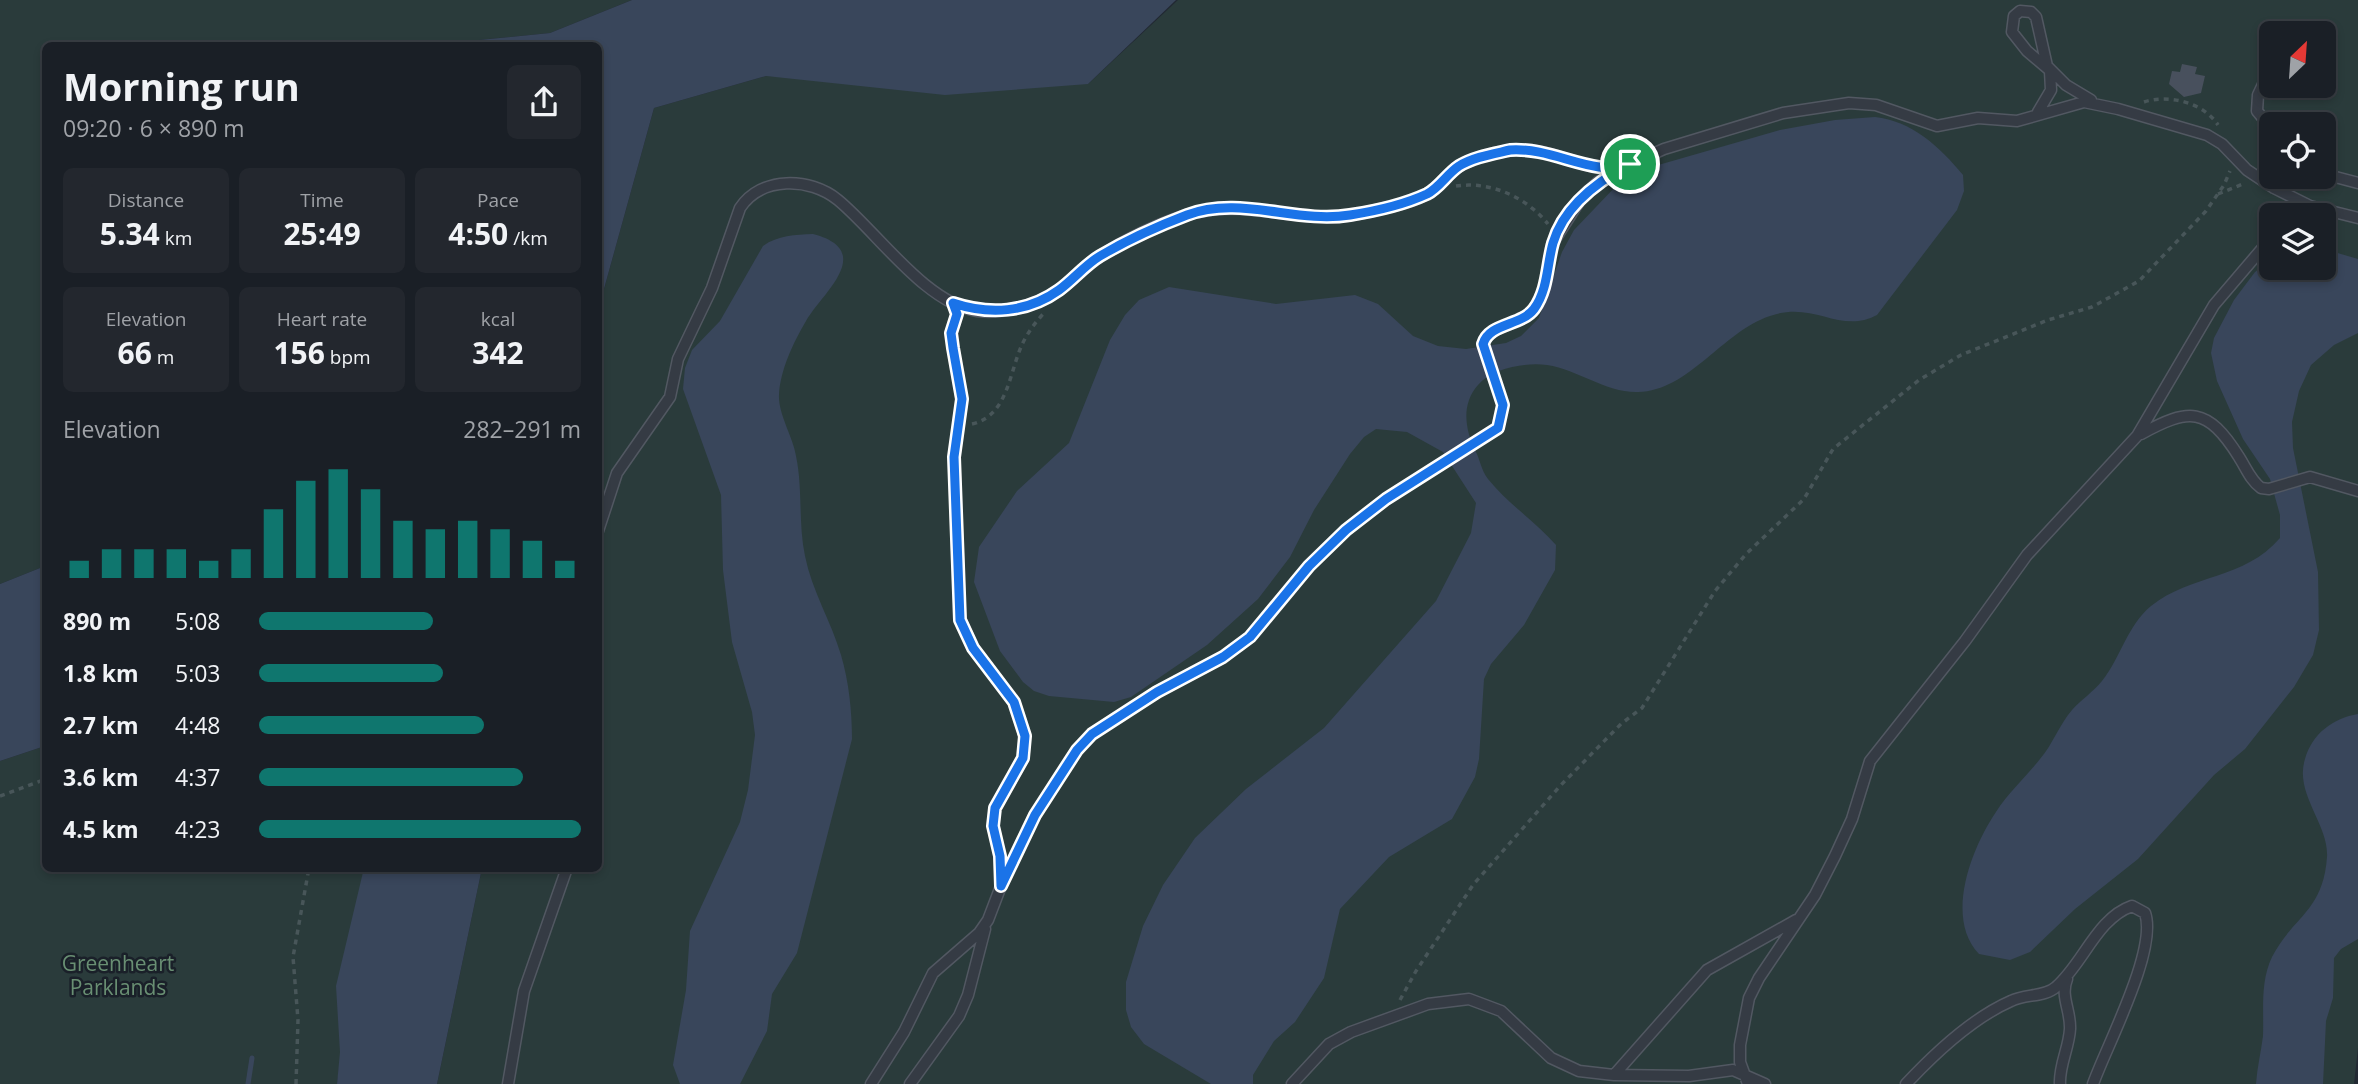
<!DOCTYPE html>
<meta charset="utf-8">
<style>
:root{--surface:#1a1f26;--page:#23272e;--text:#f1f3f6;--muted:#9fa2a7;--line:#383d43;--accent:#0f766e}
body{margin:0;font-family:"Open Sans",sans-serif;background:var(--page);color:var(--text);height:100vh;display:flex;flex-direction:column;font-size:26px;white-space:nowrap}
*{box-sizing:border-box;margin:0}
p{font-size:23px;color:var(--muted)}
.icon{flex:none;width:38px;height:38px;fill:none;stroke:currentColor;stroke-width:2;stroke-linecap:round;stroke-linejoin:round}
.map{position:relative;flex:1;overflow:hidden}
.drawer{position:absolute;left:42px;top:42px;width:560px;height:830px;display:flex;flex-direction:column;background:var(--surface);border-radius:10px;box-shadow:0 4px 10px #0003,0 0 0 2px var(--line)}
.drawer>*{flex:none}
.needle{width:46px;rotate:25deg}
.fabs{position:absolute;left:2259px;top:21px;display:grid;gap:14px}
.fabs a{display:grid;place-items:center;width:77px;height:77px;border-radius:10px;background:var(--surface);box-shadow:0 4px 10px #0003,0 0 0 2px var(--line);font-size:35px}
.pin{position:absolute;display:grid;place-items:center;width:60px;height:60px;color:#fff;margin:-30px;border:4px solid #fff;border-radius:50%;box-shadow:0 2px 7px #0007}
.round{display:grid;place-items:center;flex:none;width:74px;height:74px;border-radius:10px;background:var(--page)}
.summary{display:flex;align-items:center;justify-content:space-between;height:119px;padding:0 21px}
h1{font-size:38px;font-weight:700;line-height:52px}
.figures{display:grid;grid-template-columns:repeat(3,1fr);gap:10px;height:119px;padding:7px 21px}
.figures div{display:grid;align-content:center;border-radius:10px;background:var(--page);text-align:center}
.figures b{font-size:30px;font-weight:700}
.figures small{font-size:19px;font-weight:400}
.figures p{font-size:19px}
.chart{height:196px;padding:14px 21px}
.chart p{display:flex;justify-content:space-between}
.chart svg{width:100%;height:126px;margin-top:7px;stroke:var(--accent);stroke-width:6}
ul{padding:0 21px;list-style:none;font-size:23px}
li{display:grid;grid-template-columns:112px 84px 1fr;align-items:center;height:52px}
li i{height:18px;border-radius:9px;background:var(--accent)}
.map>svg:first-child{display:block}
.green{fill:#2a3b3b;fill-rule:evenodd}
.water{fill:#39465b}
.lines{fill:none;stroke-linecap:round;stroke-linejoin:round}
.stream{stroke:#39465b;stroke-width:5}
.building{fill:#48505d}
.service-casing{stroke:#525862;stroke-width:13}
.path{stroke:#485659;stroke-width:3.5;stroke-dasharray:5 5;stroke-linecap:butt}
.service{stroke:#353b44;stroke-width:10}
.route-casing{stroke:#fff;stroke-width:14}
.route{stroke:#1a73e8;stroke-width:9}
.labels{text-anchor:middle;stroke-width:5;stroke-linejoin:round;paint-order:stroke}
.park-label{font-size:21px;fill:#698f73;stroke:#1a2029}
</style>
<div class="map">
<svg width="2358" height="1084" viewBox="0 0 2358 1084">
<rect width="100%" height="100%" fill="#222933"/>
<path class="green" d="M0 0H632L550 33 479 40 470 45 46 46 45 566 0 584Z
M1178 0H2358V1048L2354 1084H437L482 868H598L599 307 654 108 766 76 1088 84ZM2272 33H2324V86H2272ZM2272 124H2324V177H2272ZM2272 215H2324V268H2272Z
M45 746 46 868H364L337 1084H0V761Z"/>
<path class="water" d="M632 0H1176L1088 84 945 95 766 76 654 108 599 307 598 46 470 45 479 40 550 33Z
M1875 117C1912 121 1940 147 1963 175L1964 191 1957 210 1877 315C1840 335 1814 300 1770 316 1722 332 1689 391 1638 392 1606 393 1579 370 1547 365 1526 362 1492 368 1478 385 1461 404 1465 429 1475 450 1480 459 1481 470 1488 479 1508 504 1535 521 1556 545L1555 570 1524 625 1491 664 1484 679 1479 759 1475 777 1452 819 1389 857 1340 909 1324 978 1295 1022 1274 1041 1253 1075V1084H1211L1144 1044 1131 1027 1126 1010V982L1143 926 1163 885 1195 838 1246 789 1324 728 1436 601 1471 533 1476 503 1443 452 1407 432 1376 429 1364 437 1350 454 1314 510 1290 557 1258 599 1207 645 1131 697 1114 702 1049 696 1034 691 1023 682 1000 651 974 582 979 547 1017 491 1069 443 1110 340 1125 315 1139 300 1169 287 1276 304 1355 295 1378 304 1413 336 1438 346 1466 349 1506 343 1521 336 1539 318 1562 252 1574 230 1617 185 1634 172 1780 130 1835 120Z
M813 234C878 251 820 295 806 321 793 343 780 371 779 395 778 414 793 437 796 456 803 489 798 523 805 556 812 591 831 621 841 655 849 682 852 712 852 739L797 953 772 994 767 1031 740 1084H680L673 1065 686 990 690 931 740 822 748 790 755 735 752 712 732 642 723 570 721 495 683 389 685 368 692 350 720 321 763 246C778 235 795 235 813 234Z
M2324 249 2358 259V333L2334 345 2311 365 2299 391 2292 422 2293 448 2318 572 2319 630 2313 655 2294 687 2245 749 2214 775 2138 859 2075 909 2030 952 2010 960 1979 954C1944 918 1972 847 1996 812 2009 792 2026 777 2040 759 2053 744 2059 725 2072 710 2081 700 2093 692 2102 681 2121 657 2127 626 2151 606 2191 574 2244 580 2280 538V515L2270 479 2243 439 2217 381 2211 353 2214 338 2234 300 2255 272 2271 259 2272 268H2324Z
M45 566V746L0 761V584Z
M2358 714V939L2341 949 2334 958 2333 998 2326 1021 2323 1084H2256C2257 1068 2261 1052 2263 1036 2264 1010 2260 982 2272 957 2293 916 2323 912 2327 857 2329 824 2294 794 2305 759 2312 734 2333 718 2358 714Z
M364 868H482L437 1084H337L340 1052 336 986Z"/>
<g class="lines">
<path class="stream" d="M248 1084 252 1058"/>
</g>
<path class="building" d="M2182 64 2197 67 2195 74 2205 76 2201 93 2184 97 2169 84 2172 71 2180 72Z"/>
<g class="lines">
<defs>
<path id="service" d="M2053 73 2027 51 2012 32 2014 16 2020 11 2031 12 2036 17 2047 66 2066 85 2091 100
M2267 76 2258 95 2257 111 2272 129
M2038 112 2051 90 2050 71
M2324 174 2358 183
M1554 241 1582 197 1598 182 1630 164 1664 149 1783 113 1849 103 1876 105 1937 126 1978 118 2017 121 2084 102 2118 109 2207 135 2222 144 2247 170 2274 188 2310 206 2358 218
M2141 434C2189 408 2207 406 2239 457 2246 468 2251 481 2261 488L2269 489 2310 477 2358 491
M598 531 617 473 670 397 678 359 712 288 740 208C761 176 810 177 838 200 877 232 926 304 977 311 1005 314 1035 306 1058 291 1073 281 1084 267 1099 257 1124 240 1161 222 1190 214 1238 200 1284 218 1332 217 1352 217 1375 210 1394 206 1406 203 1419 199 1429 193 1441 186 1449 172 1461 165 1478 156 1498 151 1517 150 1557 147 1592 179 1630 164
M1614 1075 1689 1076 1733 1070 1765 1084
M508 1084 524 991 567 868
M871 1084 904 1032 933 973 979 933 988 920 1001 886 1000 856 993 826 995 808 1023 759 1025 736 1014 702 973 648 960 619 954 457 962 399 953 348 951 333 957 314 953 303
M910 1084 959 1016 968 995 985 929
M1292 1084 1329 1044 1351 1032 1428 1004 1469 999 1501 1011 1551 1058 1579 1071 1614 1075 1707 970 1796 920
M1748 1084 1740 1062V1045L1749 998 1759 978 1815 895 1835 856 1852 819 1870 761 1965 641 2027 555 2137 436 2214 305 2272 237
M1906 1084C1935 1053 1972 1018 2011 1001 2025 994 2045 997 2056 987 2083 964 2097 918 2132 906L2145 913C2158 950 2106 1047 2093 1084
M2060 1084C2059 1065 2069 1048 2070 1029 2071 1011 2060 996 2067 979"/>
</defs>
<use href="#service" class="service-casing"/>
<path class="path" d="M2144 102C2168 94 2203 102 2218 125
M1456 186C1491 181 1526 197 1548 224
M2218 194 2243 184
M972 424C1007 416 1009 375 1021 347 1026 335 1034 324 1043 314
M0 796 46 779
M1013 859 1063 771 1092 734 1157 692 1223 657 1250 637 1309 566 1346 530 1386 499 1498 428 1503 405 1483 344C1489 323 1520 327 1533 311 1545 295 1548 270 1552 251
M1400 1000 1416 971 1473 885 1560 786 1621 724 1642 708 1715 591 1746 554 1804 499 1833 449 1919 380 1961 355 2048 320 2092 307 2139 281 2206 211 2224 185 2230 171
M296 1084 298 1020 293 957 309 868"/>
<use href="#service" class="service"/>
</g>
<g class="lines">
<defs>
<path id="route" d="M1510 150C1555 147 1593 178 1630 164 1598 181 1564 206 1553 243 1547 264 1548 290 1534 309 1521 326 1489 323 1483 344L1503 405 1498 428 1386 499 1346 530 1309 566 1250 637 1223 657 1157 692 1092 734 1077 750 1035 815 1001 886 1000 856 993 826 995 808 1023 758 1025 736 1014 702 973 648 960 620 954 457 962 399 953 348 951 333 957 314 953 303C989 315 1027 313 1059 290 1073 280 1085 265 1100 256 1127 240 1158 226 1187 215 1240 195 1296 224 1350 215 1376 211 1403 205 1427 194 1439 188 1447 174 1459 166 1474 157 1493 154 1510 150Z"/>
</defs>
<use href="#route" class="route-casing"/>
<use href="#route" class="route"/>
</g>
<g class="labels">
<g class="park-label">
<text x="118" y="971">Greenheart<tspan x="118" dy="24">Parklands</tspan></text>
</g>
</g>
</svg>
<div class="fabs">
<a><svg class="needle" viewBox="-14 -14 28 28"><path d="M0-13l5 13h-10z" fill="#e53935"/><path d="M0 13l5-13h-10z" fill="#9fa2a7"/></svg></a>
<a><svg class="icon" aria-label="locate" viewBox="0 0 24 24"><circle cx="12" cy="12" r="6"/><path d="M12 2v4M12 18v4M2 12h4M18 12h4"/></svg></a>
<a><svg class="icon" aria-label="layers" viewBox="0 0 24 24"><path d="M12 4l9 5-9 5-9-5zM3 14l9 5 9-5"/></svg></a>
</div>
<div class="pin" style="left:1630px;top:164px;background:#1e9e55"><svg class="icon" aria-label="arrive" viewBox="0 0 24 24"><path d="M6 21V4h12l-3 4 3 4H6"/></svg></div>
<section class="drawer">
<div class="summary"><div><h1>Morning run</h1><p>09:20 · 6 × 890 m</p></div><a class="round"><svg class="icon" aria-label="share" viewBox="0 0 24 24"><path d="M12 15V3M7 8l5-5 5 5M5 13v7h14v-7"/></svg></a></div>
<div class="figures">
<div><p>Distance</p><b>5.34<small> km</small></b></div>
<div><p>Time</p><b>25:49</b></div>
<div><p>Pace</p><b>4:50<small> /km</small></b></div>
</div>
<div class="figures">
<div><p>Elevation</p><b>66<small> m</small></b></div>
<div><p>Heart rate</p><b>156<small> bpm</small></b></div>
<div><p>kcal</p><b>342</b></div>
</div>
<div class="chart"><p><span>Elevation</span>282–291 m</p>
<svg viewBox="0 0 160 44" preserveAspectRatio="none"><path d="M5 44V38M15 44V34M25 44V34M35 44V34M45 44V38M55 44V34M65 44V20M75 44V10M85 44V6M95 44V13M105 44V24M115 44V27M125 44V24M135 44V27M145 44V31M155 44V38"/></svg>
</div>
<ul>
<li><b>890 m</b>5:08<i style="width:54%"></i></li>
<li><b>1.8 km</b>5:03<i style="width:57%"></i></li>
<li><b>2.7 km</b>4:48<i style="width:70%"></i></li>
<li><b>3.6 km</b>4:37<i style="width:82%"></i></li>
<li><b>4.5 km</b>4:23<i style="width:100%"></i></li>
</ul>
</section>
</div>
